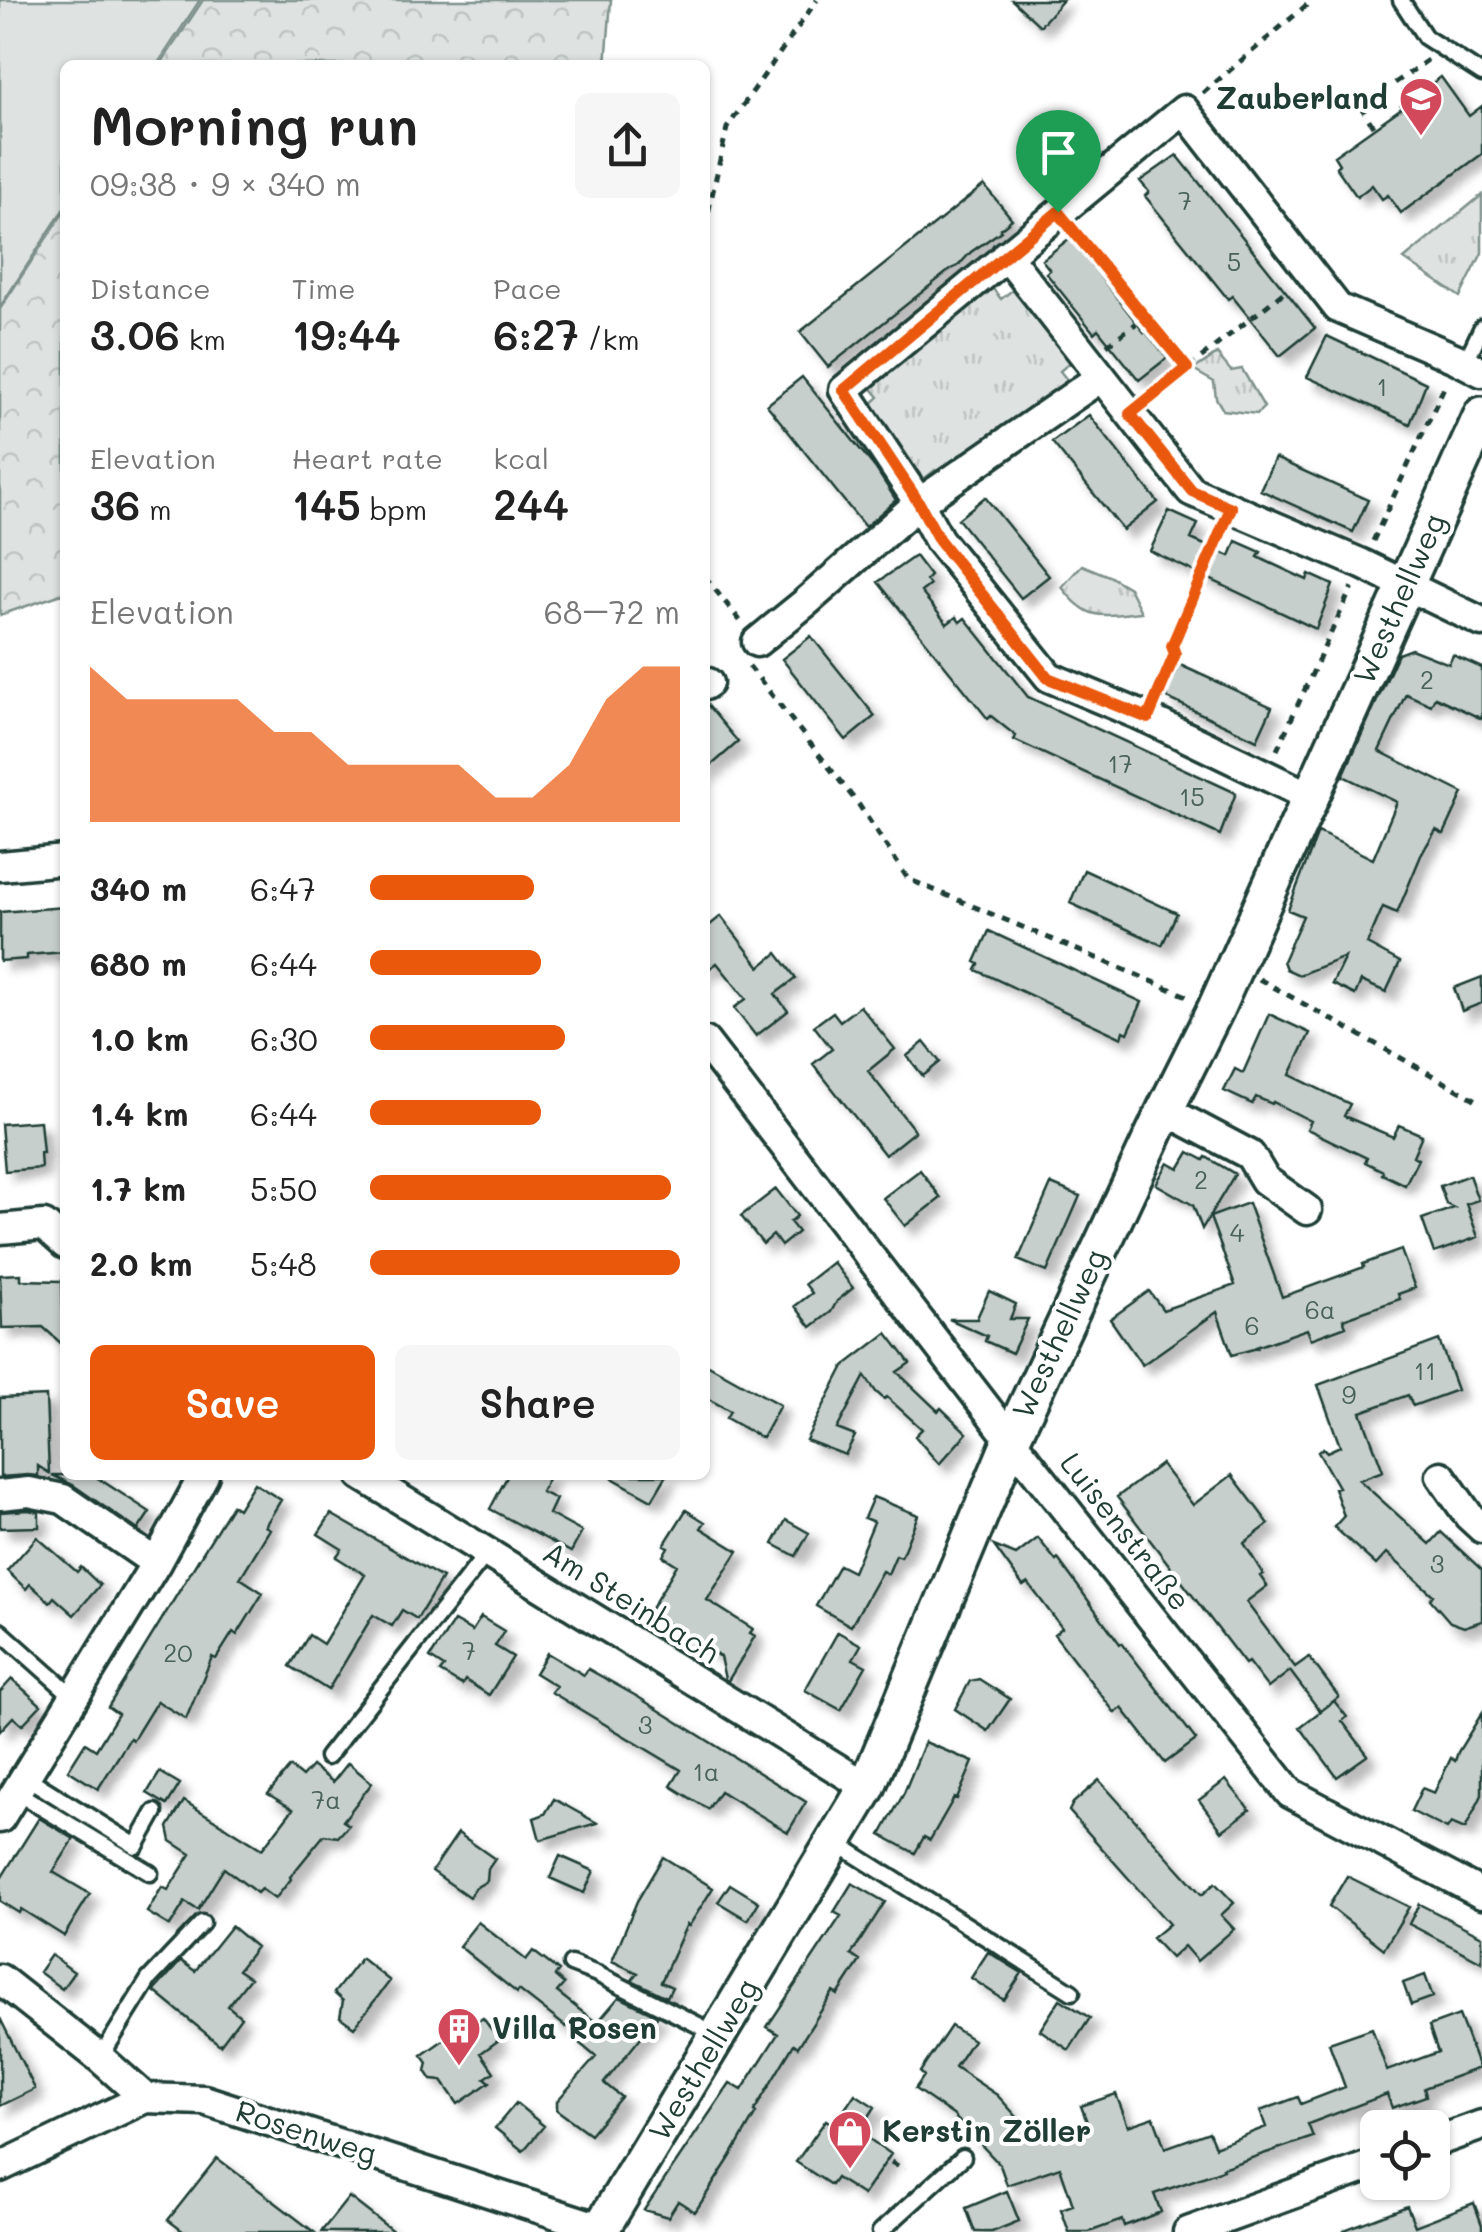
<!DOCTYPE html>
<meta charset="utf-8">
<style>
:root{--surface:#fff;--page:#f6f6f6;--text:#222;--muted:#767676;--accent:#ea580c}
body{margin:0;font-family:Mali,sans-serif;background:var(--page);color:var(--text);height:100vh;display:flex;flex-direction:column;font-size:38px;white-space:nowrap}
*{box-sizing:border-box;margin:0}
p{font-size:32px;color:var(--muted)}
.icon{flex:none;width:55px;height:55px;fill:none;stroke:currentColor;stroke-width:2;stroke-linecap:round;stroke-linejoin:round}
.map{position:relative;flex:1;overflow:hidden}
.side{position:absolute;left:60px;top:60px;width:650px;height:1420px;display:flex;flex-direction:column;background:var(--surface);border-radius:15px;box-shadow:0 2px 8px #0004}
.side>*{flex:none}
.fabs{position:absolute;left:1360px;top:2110px;display:grid;gap:20px}
.fabs a{display:grid;place-items:center;width:90px;height:90px;border-radius:15px;background:var(--surface);box-shadow:0 2px 8px #0004;font-size:50px}
.pin{position:absolute;display:grid;place-items:center;width:85px;height:85px;color:#fff;margin:-102px -42px;border-radius:50% 50% 50% 0;rotate:-45deg;box-shadow:0 0 10px #0007}
.pin .icon{rotate:45deg}
.round{display:grid;place-items:center;flex:none;width:105px;height:105px;border-radius:15px;background:var(--page)}
.summary{display:flex;align-items:center;justify-content:space-between;height:170px;padding:0 30px}
h1{font-size:55px;font-weight:600;line-height:75px}
.stats{display:grid;grid-template-columns:repeat(3,1fr);gap:15px;height:170px;padding:10px 30px}
.stats div{display:grid;align-content:center}
.stats b{font-size:42px;font-weight:600}
.stats small{font-size:28px;font-weight:400}
.stats p{font-size:28px}
.chart{height:280px;padding:20px 30px}
.chart p{display:flex;justify-content:space-between}
.chart svg{width:100%;height:180px;margin-top:10px;fill:var(--accent);opacity:.7}
.cta{display:flex;gap:20px;margin-top:auto;padding:20px 30px}
.cta a{flex:1;height:115px;border-radius:15px;background:var(--accent);color:#fff;font-size:40px;font-weight:600;line-height:115px;text-align:center}
.cta a+a{background:var(--page);color:var(--text)}
ul{padding:0 30px;list-style:none;font-size:32px}
li{display:grid;grid-template-columns:160px 120px 1fr;align-items:center;height:75px}
li i{height:25px;border-radius:12px;background:var(--accent)}
.map>svg:first-child{display:block}
.grass{fill:#dee3e2;stroke:#7e908b;stroke-width:2.5}
.forest{fill:url(#forest-crowns);stroke:#7e908b;stroke-width:2.5}
.park{fill:url(#park-tufts);stroke:#7e908b;stroke-width:2.5}
.building{fill:#c7cfcc;stroke:#1f3d34;stroke-width:2.5;filter:url(#shadow)}
.lines{fill:none;stroke-linecap:round;stroke-linejoin:round}
.service-casing{stroke:#1f3d34;stroke-width:21}
.minor-casing{stroke:#1f3d34;stroke-width:35}
.tertiary-casing{stroke:#1f3d34;stroke-width:42}
.path{stroke:#1f3d34;stroke-width:5;stroke-dasharray:8 8;stroke-linecap:butt}
.service{stroke:#fff;stroke-width:14}
.minor{stroke:#fff;stroke-width:28}
.tertiary{stroke:#fff;stroke-width:35}
.route-casing{stroke:#fff;stroke-width:20}
.route{stroke:#ea580c;stroke-width:12}
.labels{text-anchor:middle;stroke-width:8;stroke-linejoin:round;paint-order:stroke}
.number-label{font-size:25px;fill:#49625a}
.poi-label{font-size:30px;font-weight:bold;fill:#1f3d34;stroke:#fff;text-anchor:start}
.street-label{font-size:30px;fill:#1f3d34;stroke:#fff}
</style>
<div class="map">
<svg width="1482" height="2232" viewBox="0 0 1482 2232">
<defs>
<pattern id="forest-crowns" width="20" height="18" patternUnits="userSpaceOnUse" patternTransform="scale(2.5)"><rect width="20" height="18" fill="#dee3e2"/><path d="M2 6a3 3 0 1 1 6 0M12 15a3 3 0 1 1 6 0" fill="none" stroke="#bec4c2"/></pattern>
<pattern id="park-tufts" width="24" height="20" patternUnits="userSpaceOnUse" patternTransform="scale(2.5)"><rect width="24" height="20" fill="#dee3e2"/><path d="M3 7l-1-3M5 7V3M7 7l1-3M15 17l-1-3M17 17v-4M19 17l1-3" fill="none" stroke="#bec4c2"/></pattern>
<filter id="shadow"><feDropShadow dx="9" dy="9" stdDeviation="5" flood-color="#0004"/></filter>
</defs>
<rect width="100%" height="100%" fill="#fff"/>
<filter id="ink" filterUnits="userSpaceOnUse"><feTurbulence type="fractalNoise" baseFrequency=".01" numOctaves="2"/><feDisplacementMap in="SourceGraphic" scale="20" xChannelSelector="R" yChannelSelector="G"/><feConvolveMatrix kernelMatrix="1 2 1 2 8 2 1 2 1" color-interpolation-filters="sRGB"/></filter>
<g filter="url(#ink)">
<path class="grass" d="M0 0H200L157 65H65V207L0 307Z"/>
<path class="forest" d="M203 0H611L606 65H160Z
M65 210V593L0 615V309Z"/>
<path class="park" d="M1482 195V253L1460 297 1404 259Z
M990 285 1001 299 1015 288 1073 360 1060 371 1068 381 944 481 935 470 924 479 867 408 879 397 868 384Z
M1217 354 1231 371 1242 369 1264 407 1257 414 1223 410 1216 398 1214 382 1193 370Z
M1082 565 1109 576 1129 588 1141 612C1101 616 1088 622 1062 587Z"/>
<path class="building" d="M1012 0H1063L1040 26Z
M1441 77 1469 116 1482 106V154L1401 213 1388 195 1382 199 1372 185 1357 197 1336 167 1339 164 1334 156 1403 107 1401 105Z
M1177 155 1315 328 1280 356 1232 296 1228 299 1145 196 1149 192 1140 181Z
M984 185 1012 219 1000 229 1001 231 971 252 958 266 951 269 828 367 800 332Z
M1070 238 1144 332 1145 331 1167 358 1139 380 1098 329 1094 333 1046 273 1050 270 1042 260Z
M1327 336 1426 383 1410 424 1307 377Z
M802 377 876 469 896 500 865 527 767 405Z
M1089 415 1158 502 1123 530 1052 442Z
M1275 458 1368 500 1353 532 1260 490Z
M985 497 1049 576 1021 598 958 519Z
M1169 511 1198 524 1191 539 1230 556 1236 541 1261 552 1258 557 1264 560 1307 580 1309 574 1333 585 1316 629 1150 551Z
M915 556 930 576 926 580 930 585 921 592 947 624 956 617 960 622 965 618 1028 697 1236 793 1220 835 1014 740 1016 736 991 716 988 719 878 582Z
M811 636 875 716 846 740 782 659Z
M1411 649 1449 664 1453 655 1482 668V719L1435 697 1431 705 1406 694 1379 751 1463 793 1444 834 1436 830 1422 853 1397 913 1383 907 1367 944 1400 962 1386 992 1361 981 1355 995 1332 984 1345 957 1299 975 1286 969 1283 961 1303 916 1288 910 1318 832 1373 859 1397 802 1343 776 1398 654Z
M1180 665 1272 707 1257 740 1165 697Z
M705 702 738 742 705 771Z
M1084 870 1177 913 1162 945 1070 903Z
M65 907V952L27 955V959L0 961V912Z
M721 916 760 967 777 953 796 978 775 994 788 1011 756 1036 734 1008 746 999 717 963 705 972V929Z
M989 931 1142 1002 1128 1033 1124 1031 1122 1038 976 970 979 964 975 962Z
M1482 977V1003L1462 1011 1454 988Z
M860 1006 895 1049 868 1071 915 1131 885 1155 813 1064 832 1049 814 1026 833 1012 840 1021Z
M1269 1014 1310 1033 1290 1075 1350 1104 1344 1116 1393 1137 1399 1125 1422 1135 1413 1156 1418 1159 1405 1185 1382 1174 1383 1171 1365 1162 1367 1158 1307 1129 1311 1121 1273 1102 1272 1104 1256 1097 1252 1104 1224 1091 1235 1069 1243 1073Z
M924 1042 940 1062 923 1076 907 1056Z
M40 1121 43 1153H40L41 1168 5 1171 1 1124Z
M1189 1152 1204 1160 1206 1157 1235 1174 1202 1229 1193 1205 1156 1184 1168 1163 1179 1169Z
M920 1170 941 1198 905 1226 883 1198Z
M1469 1175 1478 1200 1466 1204 1478 1237 1434 1253 1422 1219 1454 1208 1446 1204 1440 1186Z
M1051 1184 1080 1196 1047 1272 1018 1260Z
M776 1189 797 1216 790 1222 798 1232 781 1246 773 1235 763 1244 741 1216Z
M1248 1203 1282 1297 1364 1267 1363 1264 1401 1250 1415 1288 1398 1294 1400 1299 1343 1319 1346 1326 1311 1339 1307 1329 1256 1347 1257 1348 1232 1355 1217 1312 1142 1365 1110 1319 1149 1291 1163 1310 1235 1285 1210 1217Z
M833 1262 853 1288 837 1301 831 1312 811 1327 795 1306 812 1293 805 1284Z
M21 1274V1280L62 1281 64 1346 43 1327 2 1328 0 1275Z
M989 1291 1016 1304 1010 1319H1028L1012 1353 985 1341 987 1336 949 1319H979L977 1318Z
M887 1333 910 1363 897 1372 938 1411 941 1408 967 1433 939 1464 915 1436 922 1429 887 1397 884 1399 876 1392 865 1376 837 1429 855 1436 845 1455 806 1440 844 1366Z
M1439 1340 1457 1390 1413 1406 1408 1395 1361 1412 1383 1471 1359 1480 1430 1544 1441 1532 1482 1570V1621L1464 1627 1450 1622 1430 1599 1433 1595 1387 1553 1376 1565 1334 1527 1344 1516 1334 1488 1338 1487 1318 1452 1323 1448 1327 1452 1340 1446 1318 1385Z
M705 1363 780 1405 762 1438 726 1418 730 1411 705 1397Z
M46 1396 49 1473 38 1466V1476L28 1475 0 1477V1398Z
M1161 1464 1193 1505 1232 1475 1269 1524 1244 1543 1263 1574 1260 1576 1267 1586 1246 1602 1295 1667 1309 1657 1339 1697 1320 1711 1290 1671 1268 1688 1248 1662 1245 1664 1117 1497Z
M52 1475H93L150 1512 138 1530 73 1485Z
M508 1475H550L541 1492 556 1499 549 1514 582 1532 571 1552 490 1509Z
M607 1475H667L652 1500Z
M254 1483 281 1500 265 1526 270 1529 240 1578 263 1593 237 1635 233 1632 216 1659 212 1657 186 1719 157 1701 133 1740 130 1738 98 1789 68 1770 85 1743 96 1750 118 1714 108 1707 232 1505 238 1509Z
M873 1497 918 1515 901 1557 896 1555 888 1574 882 1571 851 1626 816 1606 839 1565 853 1572 874 1522 864 1518Z
M28 1510 39 1512V1527L0 1528V1512Z
M686 1510 705 1522 701 1528 738 1551 707 1600 753 1629 750 1633 755 1636 728 1681 725 1679 720 1657 649 1612 677 1565 663 1556 668 1547 664 1545Z
M331 1514 442 1578 417 1619 402 1610 392 1626 373 1615 328 1690 290 1666 309 1635 323 1644 365 1575 336 1557 342 1549 318 1534Z
M786 1520 809 1533 796 1556 773 1544Z
M37 1537 77 1572 81 1567 100 1585 74 1615 54 1597 50 1602 30 1584 26 1589 7 1571Z
M1038 1538 1056 1561 1058 1559 1120 1644 1122 1643 1196 1740 1165 1763 1122 1708 1115 1713 1054 1634 1062 1628 1028 1583 1023 1586 994 1546 1016 1555Z
M481 1617 504 1631 495 1646 513 1657 489 1695 465 1680 462 1685 440 1672 444 1667 430 1658 454 1621 472 1631Z
M838 1632 861 1645 853 1659 866 1666 841 1710 805 1690Z
M547 1653 584 1675 588 1669 638 1697 806 1802 788 1832 720 1791 708 1809 671 1786 681 1770 551 1692 556 1686 535 1673Z
M12 1679 41 1705 22 1725 13 1717 0 1731V1692Z
M979 1679 1010 1699 988 1731 955 1709 970 1681Z
M1334 1701 1347 1717 1342 1721 1368 1755 1337 1777 1300 1727Z
M1482 1713V1795L1465 1829 1451 1823 1447 1829 1411 1811 1422 1788 1434 1793 1451 1758 1455 1761 1458 1752Z
M925 1742 973 1762 957 1799 954 1798 930 1840 924 1837 915 1853 881 1835 904 1793Z
M348 1763 372 1783 343 1821 349 1825 338 1837 324 1835 290 1877 291 1879 275 1899 261 1889 257 1893 224 1868 198 1910 185 1902 170 1926 147 1912 162 1887 168 1890 191 1854 171 1841 168 1827 184 1801 262 1849 293 1809 268 1794 290 1767 302 1777 312 1766 333 1782Z
M160 1772 180 1784 167 1805 147 1793Z
M1099 1780 1202 1895 1215 1883 1234 1903 1221 1915 1234 1929 1197 1961 1184 1946 1171 1958 1152 1938 1169 1924 1069 1811 1073 1803Z
M1226 1780 1250 1810 1222 1831 1199 1800Z
M554 1799 597 1823 540 1840 534 1818 545 1814Z
M39 1818 74 1839 53 1872 90 1894 64 1936 21 1909 19 1913 0 1901V1880Z
M458 1833 495 1859 488 1869 487 1881 475 1888 469 1897 432 1871Z
M560 1856 594 1871 584 1893 550 1878Z
M663 1857 713 1888 689 1926 687 1924 661 1982 672 1987 667 1997 632 1980 638 1973 612 1961 637 1901Z
M1347 1876 1409 1907 1384 1949 1329 1906Z
M852 1883 885 1902 851 1955 860 1961 838 1995 833 1992 798 2047 794 2044 754 2111 756 2113 731 2156 695 2212 678 2201 668 2217 644 2210 730 2083 742 2090 778 2034 767 2027 841 1916 834 1912Z
M730 1884 759 1902 748 1920 718 1902Z
M1419 1904 1482 1936V1962L1409 1924Z
M478 1922 526 1960 533 1951 559 1971 555 1976 564 1984 557 1992 585 2014 566 2027 519 1990 517 1993 459 1946Z
M231 1926 256 1947 238 1970 250 1978 228 2006 241 2017 220 2045 154 1991 181 1961 195 1971Z
M988 1952 1022 1973 1004 2000 971 1978Z
M51 1955 74 1972 62 1989 39 1972Z
M361 1958 390 1981 354 2027 340 2017 343 2001 334 1993Z
M1425 1975 1433 1997 1411 2005 1403 1983Z
M619 1997 658 2016 604 2083 621 2097 590 2134 557 2110V2101L596 2057 572 2037 574 2033 588 2016 597 2023Z
M1060 1999 1090 2018 1069 2050 1040 2030Z
M1459 2015 1479 2068 1424 2088 1426 2096 1392 2108 1387 2094 1308 2124 1313 2137 1310 2138 1222 2168 1223 2170 1154 2194 1161 2212 1124 2226 1122 2220 1089 2232H1069L1061 2209 1073 2205 1060 2167 1007 2185 1000 2165 953 2115 915 2089 924 2076 920 2072 951 2026 973 2040 955 2067 997 2095 1038 2140 1087 2122 1081 2106 1116 2094 1128 2126 1154 2117 1165 2148 1209 2132 1215 2147 1266 2127 1260 2111 1298 2097 1301 2104 1345 2087 1329 2043 1372 2028 1387 2071 1438 2052 1429 2026Z
M0 2018 35 2089 0 2106Z
M483 2018 499 2040 481 2053 494 2072 485 2078 490 2082 458 2104 442 2081 432 2080 426 2071 428 2063 422 2055 462 2027 464 2030Z
M855 2094 875 2107 859 2132 891 2154 863 2195 836 2178 831 2185 796 2162 826 2120 834 2125Z
M516 2103 544 2126 523 2151 495 2128Z
M217 2158 314 2232H184L168 2220Z
M1007 2191 1019 2221 992 2232H975L966 2208Z
M349 2197 394 2232H321Z
M1474 2203 1482 2225V2232H1344V2230L1407 2206 1415 2226Z"/>
<g class="lines">
<defs>
<path id="service" d="M1401 0 1425 37 1482 74
M1465 363 1482 327
M0 1631 74 1697
M327 1757 487 1553
M26 1777 136 1846 155 1812
M16 1792 150 1873
M835 1842 1072 1992
M571 1964 597 1974 718 2035
M100 2058 149 1979 202 1923
M880 2232 963 2157"/>
<path id="minor" d="M1006 255 1191 491 1362 564 1482 622
M757 642 805 603 919 503 1101 377
M705 685 708 683
M1311 797 1147 718 1049 677 939 540 919 503 844 390 1184 110 1338 308 1457 359 1482 372
M0 866 65 860
M705 1042 1011 1440 1290 1793 1482 1894
M1165 1110 1250 1155 1265 1180 1307 1210
M0 1229 44 1225 65 1244
M361 1475 867 1787
M1441 1476 1469 1516 1482 1528
M0 1495 29 1492 63 1499 156 1563
M0 1818 156 1563 204 1475
M0 1979 100 2058 145 2098
M1432 2143 1482 2125
M0 2167 145 2098 204 2100 603 2229
M1188 2232 1378 2163"/>
<path id="tertiary" d="M599 2232 867 1787 1011 1440 1165 1110 1216 1008 1482 415"/>
</defs>
<use href="#service" class="service-casing"/>
<use href="#minor" class="minor-casing"/>
<use href="#tertiary" class="tertiary-casing"/>
<path class="path" d="M1203 93 1309 3V0
M1373 126 1361 107 1429 59
M705 227 727 128 817 0
M1075 232 1187 368
M1107 345 1145 317
M1151 397 1288 289
M1373 541 1446 383
M705 577 742 623
M749 666 859 805 908 879 1187 996
M1158 694 1175 654 1172 646 1222 529
M1277 750 1352 587
M1259 979 1482 1103
M891 2162 905 2170"/>
<use href="#service" class="service"/>
<use href="#minor" class="minor"/>
<use href="#tertiary" class="tertiary"/>
</g>
</g>
<g class="lines" filter="url(#ink)">
<defs>
<path id="route" d="M1058 212 1187 368 1130 414 1192 491 1231 508 1172 646 1175 654 1148 718 1048 678 939 540 919 503 844 390Z"/>
</defs>
<use href="#route" class="route-casing"/>
<use href="#route" class="route"/>
</g>
<defs>
<symbol id="school-pin" viewBox="-11 -11 22 30"><path d="M0 17L-7.5 6A9.5 9.5 0 1 1 7.5 6Z" fill="#d1495b" stroke="#fff"/><path d="M0-5L7-2L0 1L-7-2ZM-4 1L0 2.5L4 1V4Q0 6-4 4Z" fill="#fff"/></symbol>
<symbol id="building-pin" viewBox="-11 -11 22 30"><path d="M0 17L-7.5 6A9.5 9.5 0 1 1 7.5 6Z" fill="#d1495b" stroke="#fff"/><path d="M-4-6H4V6H1V3H-1V6H-4ZM-2.5-4.3h1.7v1.8h-1.7ZM.8-4.3h1.7v1.8H.8ZM-2.5-1h1.7V.8h-1.7ZM.8-1h1.7V.8H.8Z" fill="#fff"/></symbol>
<symbol id="shop-pin" viewBox="-11 -11 22 30"><path d="M0 17L-7.5 6A9.5 9.5 0 1 1 7.5 6Z" fill="#d1495b" stroke="#fff"/><path d="M-5-2.5h2.3a2.7 3.5 0 0 1 5.4 0H5L5.5 6h-11ZM-1.5-2.5h3a1.5 2.3 0 0 0-3 0Z" fill="#fff"/></symbol>
</defs>
<g fill-rule="evenodd">
<use href="#school-pin" x="1396" y="74" width="50" height="68"/>
<use href="#building-pin" x="434" y="2004" width="50" height="68"/>
<use href="#shop-pin" x="825" y="2107" width="50" height="68"/>
</g>
<g class="labels">
<g class="number-label">
<text x="1185" y="210">7</text>
<text x="1234" y="271">5</text>
<text x="1382" y="396">1</text>
<text x="1427" y="689">2</text>
<text x="1120" y="773">17</text>
<text x="1192" y="806">15</text>
<text x="1201" y="1189">2</text>
<text x="1237" y="1242">4</text>
<text x="1320" y="1319">6a</text>
<text x="1252" y="1335">6</text>
<text x="1425" y="1380">11</text>
<text x="1349" y="1404">9</text>
<text x="1437" y="1573">3</text>
<text x="469" y="1660">7</text>
<text x="178" y="1662">20</text>
<text x="645" y="1734">3</text>
<text x="706" y="1781">1a</text>
<text x="326" y="1809">7a</text>
</g>
<g class="poi-label">
<text x="1388" y="109" text-anchor="end">Zauberland</text>
<text x="492" y="2039">Villa Rosen</text>
<text x="882" y="2142">Kerstin Zöller</text>
</g>
<g class="street-label">
<text transform="translate(1400 599) rotate(-66)" y="10">Westhellweg</text>
<text transform="translate(1060 1334) rotate(-65)" y="10">Westhellweg</text>
<text transform="translate(1125 1532) rotate(52)" y="10">Luisenstraße</text>
<text transform="translate(631 1603) rotate(32)" y="10">Am Steinbach</text>
<text transform="translate(704 2060) rotate(-59)" y="10">Westhellweg</text>
<text transform="translate(306 2133) rotate(18)" y="10">Rosenweg</text>
</g>
</g>
</svg>
<div class="fabs">
<a><svg class="icon" aria-label="locate" viewBox="0 0 24 24"><circle cx="12" cy="12" r="6"/><path d="M12 2v4M12 18v4M2 12h4M18 12h4"/></svg></a>
</div>
<div class="pin" style="left:1058px;top:212px;background:#1e9e55"><svg class="icon" aria-label="arrive" viewBox="0 0 24 24"><path d="M6 21V4h12l-3 4 3 4H6"/></svg></div>
<section class="side">
<div class="summary"><div><h1>Morning run</h1><p>09:38 · 9 × 340 m</p></div><a class="round"><svg class="icon" aria-label="share" viewBox="0 0 24 24"><path d="M12 15V3M7 8l5-5 5 5M5 13v7h14v-7"/></svg></a></div>
<div class="stats">
<div><p>Distance</p><b>3.06<small> km</small></b></div>
<div><p>Time</p><b>19:44</b></div>
<div><p>Pace</p><b>6:27<small> /km</small></b></div>
</div>
<div class="stats">
<div><p>Elevation</p><b>36<small> m</small></b></div>
<div><p>Heart rate</p><b>145<small> bpm</small></b></div>
<div><p>kcal</p><b>244</b></div>
</div>
<div class="chart"><p><span>Elevation</span>68–72 m</p>
<svg viewBox="0 0 160 44" preserveAspectRatio="none"><path d="M0 44V6L10 14L20 14L30 14L40 14L50 22L60 22L70 30L80 30L90 30L100 30L110 38L120 38L130 30L140 14L150 6L160 6V44z"/></svg>
</div>
<ul>
<li><b>340 m</b>6:47<i style="width:53%"></i></li>
<li><b>680 m</b>6:44<i style="width:55%"></i></li>
<li><b>1.0 km</b>6:30<i style="width:63%"></i></li>
<li><b>1.4 km</b>6:44<i style="width:55%"></i></li>
<li><b>1.7 km</b>5:50<i style="width:97%"></i></li>
<li><b>2.0 km</b>5:48<i style="width:100%"></i></li>
</ul>
<div class="cta"><a>Save</a><a>Share</a></div>
</section>
</div>
